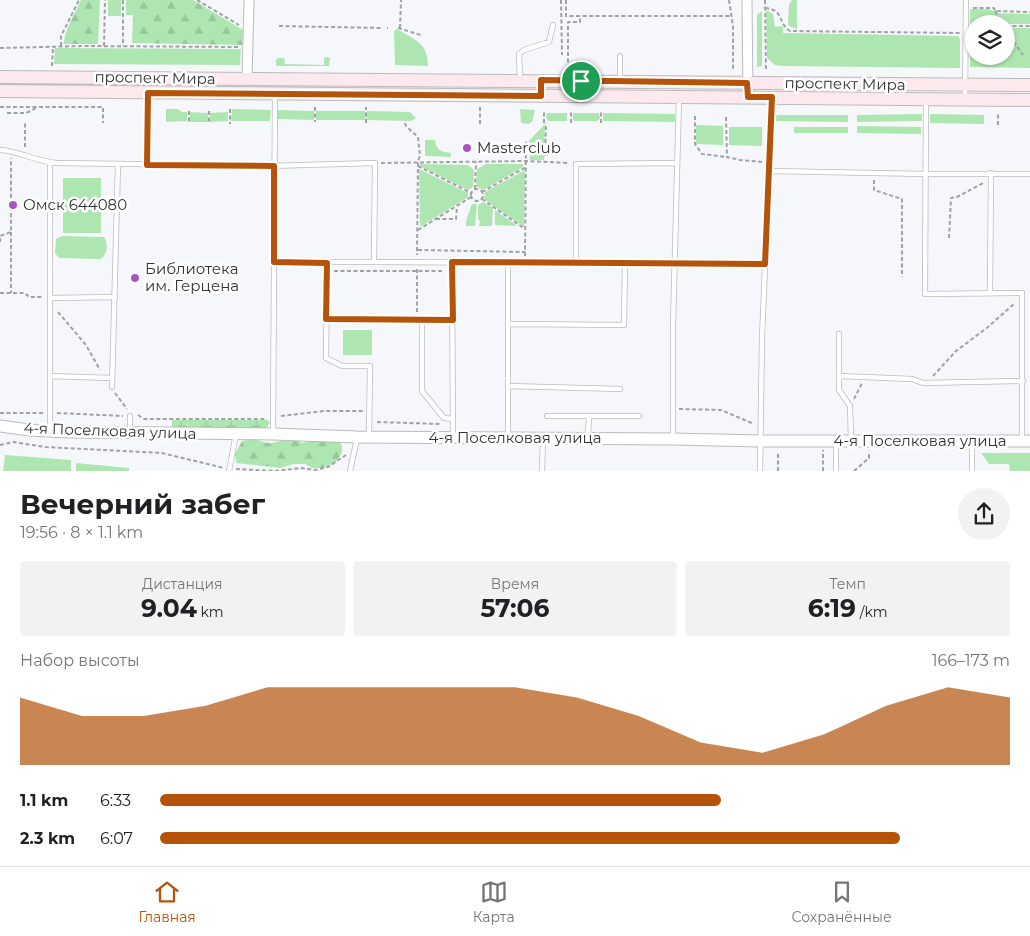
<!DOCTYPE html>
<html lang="ru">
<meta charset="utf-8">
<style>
:root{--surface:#fff;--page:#f2f2f2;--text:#202124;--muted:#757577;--line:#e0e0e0;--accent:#b45309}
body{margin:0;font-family:Montserrat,sans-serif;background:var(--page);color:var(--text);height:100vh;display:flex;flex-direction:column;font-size:19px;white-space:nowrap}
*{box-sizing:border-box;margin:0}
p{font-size:16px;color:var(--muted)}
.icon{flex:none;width:28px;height:28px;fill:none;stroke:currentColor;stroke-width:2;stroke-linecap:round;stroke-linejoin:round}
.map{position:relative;height:471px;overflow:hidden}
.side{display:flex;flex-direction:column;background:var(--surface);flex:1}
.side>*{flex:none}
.tools{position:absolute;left:965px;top:15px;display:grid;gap:10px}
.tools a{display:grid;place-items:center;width:50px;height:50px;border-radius:50%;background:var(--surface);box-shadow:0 1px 4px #0004;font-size:25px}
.pin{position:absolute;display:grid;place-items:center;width:42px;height:42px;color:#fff;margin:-21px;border:2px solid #fff;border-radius:50%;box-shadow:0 1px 5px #0007}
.round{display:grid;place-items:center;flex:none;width:52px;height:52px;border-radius:26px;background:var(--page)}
.headline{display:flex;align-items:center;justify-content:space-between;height:85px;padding:0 20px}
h1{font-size:28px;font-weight:700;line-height:38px}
.metrics{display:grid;grid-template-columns:repeat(3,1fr);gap:8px;height:85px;padding:5px 20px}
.metrics div{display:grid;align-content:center;border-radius:5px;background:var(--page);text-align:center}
.metrics b{font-size:25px;font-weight:700}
.metrics small{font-size:14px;font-weight:400}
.metrics p{font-size:14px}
.chart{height:140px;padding:10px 20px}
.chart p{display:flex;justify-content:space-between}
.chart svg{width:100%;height:90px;margin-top:5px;fill:var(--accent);opacity:.7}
ul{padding:0 20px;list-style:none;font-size:16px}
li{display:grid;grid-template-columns:80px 60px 1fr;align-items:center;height:38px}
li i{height:12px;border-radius:6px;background:var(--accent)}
.menu{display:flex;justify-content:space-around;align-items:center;height:70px;border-top:1px solid var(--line);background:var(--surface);font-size:14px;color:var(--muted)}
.menu a{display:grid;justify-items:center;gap:2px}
.menu .active{color:var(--accent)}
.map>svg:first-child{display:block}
.green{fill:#aee6b1}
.forest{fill:url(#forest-firs)}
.wetland{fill:url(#wetland-marsh)}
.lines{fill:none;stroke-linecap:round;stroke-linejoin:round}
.service-casing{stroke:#babbbd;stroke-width:6}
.minor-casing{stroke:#babbbd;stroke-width:11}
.tertiary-casing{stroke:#babbbd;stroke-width:13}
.secondary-casing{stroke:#babbbd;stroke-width:14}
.path{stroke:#a1a2a4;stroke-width:2;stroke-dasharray:4 2.5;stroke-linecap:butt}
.service{stroke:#fff;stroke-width:4.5}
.minor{stroke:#fff;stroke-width:9}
.tertiary{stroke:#fff;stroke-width:11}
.secondary{stroke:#fbe9ed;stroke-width:12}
.route-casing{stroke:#fff;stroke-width:10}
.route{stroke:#b45309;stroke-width:6}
.poi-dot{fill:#ab55c3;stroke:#fff;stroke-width:2}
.labels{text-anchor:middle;stroke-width:5;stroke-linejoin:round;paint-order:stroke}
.street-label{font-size:15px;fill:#333334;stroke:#fff}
.poi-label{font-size:15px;fill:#333334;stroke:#fff;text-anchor:start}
</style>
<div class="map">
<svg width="1030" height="471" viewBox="0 0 1030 471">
<defs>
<pattern id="forest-firs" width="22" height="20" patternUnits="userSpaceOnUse" patternTransform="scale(1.25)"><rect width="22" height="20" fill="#aee6b1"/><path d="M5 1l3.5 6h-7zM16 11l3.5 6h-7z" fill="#96c699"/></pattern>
<pattern id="wetland-marsh" width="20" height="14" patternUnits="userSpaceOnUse" patternTransform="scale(1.25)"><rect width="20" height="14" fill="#aee6b1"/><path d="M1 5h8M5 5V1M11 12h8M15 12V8" fill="none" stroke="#96c699"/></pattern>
</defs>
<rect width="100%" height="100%" fill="#f6f7fa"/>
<path class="green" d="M108 0H121V16H108Z
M792 0H797V29L791 27 788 24 789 4Z
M970 9H989L997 13 1030 14V24H974V56H1006V28H1030V68L970 67Z
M766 10 773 14 775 27 783 26V33L958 36 960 39V68L783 66 775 65 767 58Z
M762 11V66L757 67V15Z
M397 29C415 40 428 43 428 66L395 65 394 31Z
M55 48 241 49 240 65 54 64Z
M327 57 330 58 329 66H276V60L278 58H284L285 64 324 65V58Z
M166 109H178L182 112H187V121L166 122Z
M232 109 271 110 270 121H231Z
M520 109 535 110 532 122 528 124 521 123Z
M277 110 314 111V120L277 119Z
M316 111H365V120H316Z
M367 111 410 112 416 118 411 121 366 120Z
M190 112 208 113V122H190Z
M228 112V121L210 122V113Z
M547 113H567V121H548L546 117Z
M573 113H599L600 119 597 121H573Z
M603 113 675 114V122L603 121Z
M922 114V121L857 122V115Z
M930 114 984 115V124L930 123Z
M776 115H848V122L776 121Z
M545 124 544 160H530L529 141Z
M696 125 723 126V145L696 144Z
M857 126 921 127V134L857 133Z
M729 127H762V146L729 145Z
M794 127H848V133H794Z
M425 140H435C436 150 441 152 451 153V157L425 156Z
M420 164 468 165 474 170 473 187 468 190 420 166Z
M486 164H523V167L483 190 476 186 477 169Z
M419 169 468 193V197L420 227Z
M525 170 524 227 484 199 485 192Z
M63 178H101V233H63Z
M483 202 493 208 492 226H479L480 221 478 220V205Z
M472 204H477L475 226H466V221Z
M495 210 516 225 515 226 495 225Z
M62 236 104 237C109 244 107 256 100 259L59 258 55 253 56 239Z
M343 330H372V355H343Z
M981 453H1030V471H1010L1009 464H989Z
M5 455 71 460V471H3Z
M76 463 129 468V471H76Z"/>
<path class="forest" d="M81 0H100L98 44H63L67 29Z
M126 0H193L243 30 242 45 132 43 133 15H126Z
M254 439C260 441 265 443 271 443 282 441 293 436 303 443L318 439 340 442 342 446V453L335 463 323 468H312L305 464H293L281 468 236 463 235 454 242 441Z"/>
<path class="wetland" d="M172 420H268L270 423 266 428 172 427Z"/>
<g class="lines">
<defs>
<path id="service" d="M620 56V80
M520 79 519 54 524 50 549 42 553 25
M965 98 966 0
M926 101 925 294 1022 293V440
M0 150C20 151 37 162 57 163L268 166 375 163 374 262H274
M50 163V430
M147 165 148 94
M770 171 926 174H1030
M374 262 765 264
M452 262 453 437
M327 263 326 358 342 366H370L369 436
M576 263V164L677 163
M990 294 991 173
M50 298 115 297
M326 319 453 320
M422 320V391L444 418 453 419
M508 324 624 325 625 264
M839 334V390L850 406 851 439
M50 376 112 378
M839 376 912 379 923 383 1023 381
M508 386 620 389
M112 387 118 164
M547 416H639
M130 432V416
M273 433 275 95
M588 437 589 416
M508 438V262
M673 438V325L679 98
M972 442V471
M229 471 236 434
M350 471 357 439
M542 471 543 439
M760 471 762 338 772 100
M836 471V442"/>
<path id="minor" d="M747 0 748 97
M247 79 249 0"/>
<path id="tertiary" d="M0 426 29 430 69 432 273 434 357 437 673 439 760 441H1030"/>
<path id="secondary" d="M0 77 1030 85
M0 91 1030 100"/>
</defs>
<use href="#service" class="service-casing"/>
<use href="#minor" class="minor-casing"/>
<use href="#tertiary" class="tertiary-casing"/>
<use href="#secondary" class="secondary-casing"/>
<path class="path" d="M123 0V46
M197 0 239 25
M561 0 562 55
M566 0V16H732
M729 0 733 26V70
M765 0 766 71
M765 8C785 10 777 23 790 31L960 33
M973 8H994L995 11 1030 12
M995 11 1002 24
M279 26 382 28
M1006 26H1030
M387 28H388
M398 28 421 35
M400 28 401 0
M1006 31 1023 55
M61 46V36L79 0
M104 46 105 0
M0 48 84 46 240 47
M52 66 53 47
M568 69V22H580V16
M0 107H103V123
M315 107V122
M480 107V125
M230 109V124
M189 111V124
M209 111V124
M7 113H26L36 108
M695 116V144L702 154 727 157
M726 117 727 157 740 160 763 162
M366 123V107
M405 123 406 126 418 137 420 156 418 161 417 255
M544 123V110
M571 123V110
M601 123V112
M998 125V112
M25 147V122
M545 156 546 123
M381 163 526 161 569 163
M418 166 471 193
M874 180V190L902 199V277
M471 195a6 6 0 1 1 12 0a6 6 0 1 1-12 0Z
M475 189 476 162
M482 192 526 167
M482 199 525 229
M436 219H456L457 207
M418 230 471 197
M11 232V293
M949 238 951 198 957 197 985 182
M0 242V236L11 232V158
M418 250 525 252
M525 256 526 141
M417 269V312
M334 271H443
M0 293H25L29 297H43
M58 312 86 345 100 370
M933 376 956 351 988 327 1015 303
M115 393 127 409
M854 399 862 383
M679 409 721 410 754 424
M0 413H43
M57 413 123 416
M138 415 144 419H267
M281 416 323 411H363
M377 422 440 424
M0 445 13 442 45 447 162 453 224 468
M236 469 275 471 302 468 315 470 328 467 346 455
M778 471V452
M823 471V450
M854 471 869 458V452"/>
<use href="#service" class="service"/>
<use href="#minor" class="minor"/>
<use href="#tertiary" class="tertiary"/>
<use href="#secondary" class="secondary"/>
</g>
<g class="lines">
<defs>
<path id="route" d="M541 80 747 83 748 97H772L765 264 452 262 453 320 326 319 327 263 274 262V166L147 165 148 93 541 96Z"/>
</defs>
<use href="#route" class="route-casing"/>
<use href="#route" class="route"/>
</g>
<g class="poi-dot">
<circle cx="467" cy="148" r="5"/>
<circle cx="13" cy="205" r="5"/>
<circle cx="135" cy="278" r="5"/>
</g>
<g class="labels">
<g class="street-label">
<text transform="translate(155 78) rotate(1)" y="5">проспект Мира</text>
<text transform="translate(845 84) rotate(1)" y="5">проспект Мира</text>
<text transform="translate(110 431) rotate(2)" y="5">4-я Поселковая улица</text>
<text x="515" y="443">4-я Поселковая улица</text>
<text x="920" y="446">4-я Поселковая улица</text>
</g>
<g class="poi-label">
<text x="477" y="153">Masterclub</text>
<text x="23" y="210">Омск 644080</text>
<text x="145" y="274">Библиотека<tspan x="145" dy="17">им. Герцена</tspan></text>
</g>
</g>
</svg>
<div class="tools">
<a><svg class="icon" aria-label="layers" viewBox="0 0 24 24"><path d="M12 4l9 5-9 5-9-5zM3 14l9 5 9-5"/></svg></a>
</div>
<div class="pin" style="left:581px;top:81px;background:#1e9e55"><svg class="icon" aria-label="arrive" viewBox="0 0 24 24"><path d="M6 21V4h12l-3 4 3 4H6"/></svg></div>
</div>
<section class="side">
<div class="headline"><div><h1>Вечерний забег</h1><p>19:56 · 8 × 1.1 km</p></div><a class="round"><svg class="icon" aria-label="share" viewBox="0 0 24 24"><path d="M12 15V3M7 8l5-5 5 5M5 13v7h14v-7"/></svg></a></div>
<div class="metrics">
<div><p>Дистанция</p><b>9.04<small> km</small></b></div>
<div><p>Время</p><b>57:06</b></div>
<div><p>Темп</p><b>6:19<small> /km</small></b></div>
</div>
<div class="chart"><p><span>Набор высоты</span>166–173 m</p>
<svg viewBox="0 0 160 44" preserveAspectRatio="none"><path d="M0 44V11L10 20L20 20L30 15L40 6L50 6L60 6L70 6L80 6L90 11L100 20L110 33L120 38L130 29L140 15L150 6L160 11V44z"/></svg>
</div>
<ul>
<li><b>1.1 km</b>6:33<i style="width:66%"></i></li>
<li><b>2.3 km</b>6:07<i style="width:87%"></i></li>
</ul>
</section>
<nav class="menu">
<a class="active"><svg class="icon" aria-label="home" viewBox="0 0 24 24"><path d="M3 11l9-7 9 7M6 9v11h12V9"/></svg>Главная</a>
<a><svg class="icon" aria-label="map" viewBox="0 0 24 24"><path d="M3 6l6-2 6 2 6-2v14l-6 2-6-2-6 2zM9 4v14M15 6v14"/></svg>Карта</a>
<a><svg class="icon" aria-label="saved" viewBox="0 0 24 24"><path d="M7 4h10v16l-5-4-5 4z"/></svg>Сохранённые</a>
</nav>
